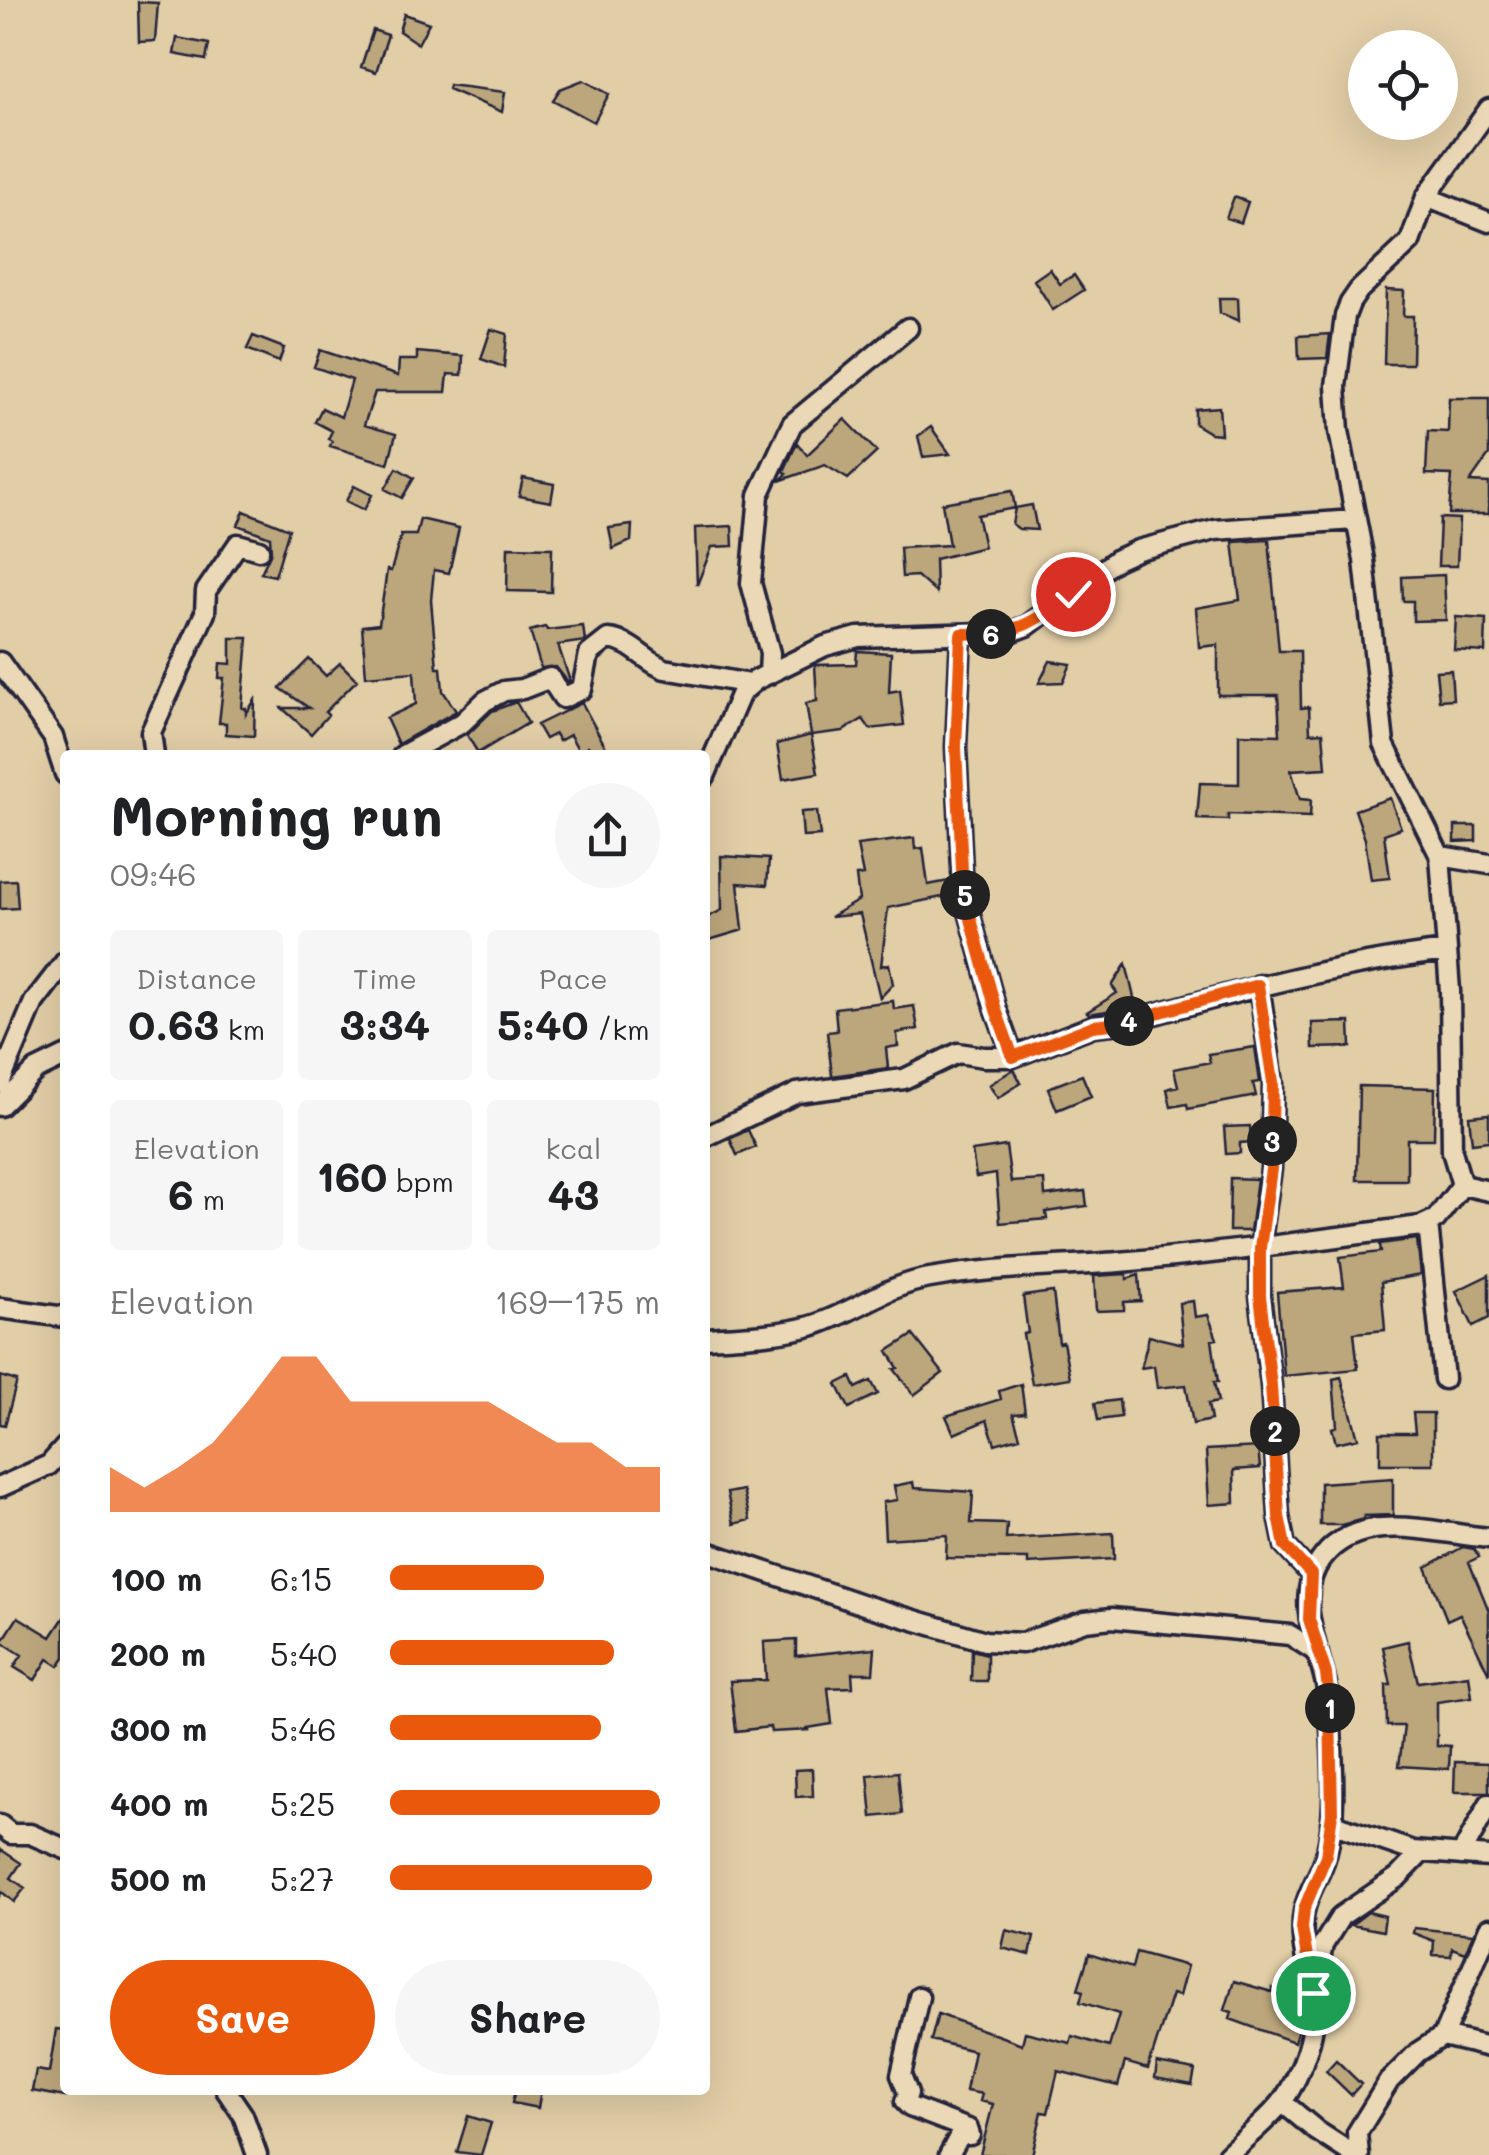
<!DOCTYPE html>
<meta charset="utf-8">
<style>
:root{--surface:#fff;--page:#f6f6f6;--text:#202124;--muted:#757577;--accent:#ea580c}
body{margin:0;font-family:Mali,sans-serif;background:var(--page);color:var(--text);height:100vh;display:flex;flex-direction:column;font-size:38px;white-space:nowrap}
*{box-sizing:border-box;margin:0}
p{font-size:32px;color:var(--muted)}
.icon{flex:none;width:55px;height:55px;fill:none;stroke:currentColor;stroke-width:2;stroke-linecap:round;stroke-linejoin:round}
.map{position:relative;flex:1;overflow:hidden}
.sheet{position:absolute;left:60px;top:750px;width:650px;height:1345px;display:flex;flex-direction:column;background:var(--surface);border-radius:10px;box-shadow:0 10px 40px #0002}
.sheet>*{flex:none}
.controls{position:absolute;left:1348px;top:30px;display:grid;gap:20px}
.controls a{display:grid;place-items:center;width:110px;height:110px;border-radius:50%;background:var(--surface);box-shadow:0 10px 40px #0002;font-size:50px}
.pin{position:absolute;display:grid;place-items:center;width:85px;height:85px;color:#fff;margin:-42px;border:5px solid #fff;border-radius:50%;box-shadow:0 2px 10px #0007}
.km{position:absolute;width:50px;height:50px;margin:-25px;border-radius:50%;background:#222;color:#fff;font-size:28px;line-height:50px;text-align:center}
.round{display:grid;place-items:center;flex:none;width:105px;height:105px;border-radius:52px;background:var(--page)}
.head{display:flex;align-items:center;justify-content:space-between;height:170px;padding:0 50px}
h1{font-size:55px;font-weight:800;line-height:75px}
.stats{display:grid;grid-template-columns:repeat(3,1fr);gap:15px;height:170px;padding:10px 50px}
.stats div{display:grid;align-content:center;border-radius:10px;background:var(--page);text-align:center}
.stats b{font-size:42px;font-weight:800}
.stats small{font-size:28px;font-weight:400}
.stats p{font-size:28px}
.chart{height:280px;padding:20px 50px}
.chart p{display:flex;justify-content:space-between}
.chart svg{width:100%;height:180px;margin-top:10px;fill:var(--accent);opacity:.7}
.button{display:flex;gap:20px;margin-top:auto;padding:20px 50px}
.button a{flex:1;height:115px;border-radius:60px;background:var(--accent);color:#fff;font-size:40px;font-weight:800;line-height:115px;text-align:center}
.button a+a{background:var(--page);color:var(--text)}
ul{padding:0 50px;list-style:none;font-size:32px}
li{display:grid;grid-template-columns:160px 120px 1fr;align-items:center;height:75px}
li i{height:25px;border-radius:12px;background:var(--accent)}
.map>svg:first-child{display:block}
.building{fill:#bca67b;stroke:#22223b;stroke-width:2.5}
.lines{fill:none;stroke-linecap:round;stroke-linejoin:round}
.minor-casing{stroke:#22223b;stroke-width:25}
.minor{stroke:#ebd8b6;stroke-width:18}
.route-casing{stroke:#fff;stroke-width:20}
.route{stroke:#ea580c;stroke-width:12}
</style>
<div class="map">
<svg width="1489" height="2155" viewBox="0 0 1489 2155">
<rect width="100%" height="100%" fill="#e1cda6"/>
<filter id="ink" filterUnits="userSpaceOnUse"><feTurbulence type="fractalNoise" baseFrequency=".01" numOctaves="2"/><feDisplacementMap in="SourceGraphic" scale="20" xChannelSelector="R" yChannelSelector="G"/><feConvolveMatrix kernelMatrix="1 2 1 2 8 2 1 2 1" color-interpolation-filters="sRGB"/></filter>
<g filter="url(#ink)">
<path class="building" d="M138 2 158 3 155 41 139 42Z
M404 14 429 23 418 44 399 31Z
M373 30 388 35 376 72 361 67Z
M177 38 209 44 206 60 174 54Z
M583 80 609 94 594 122 553 100 560 89Z
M449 85 505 92 502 112 448 89Z
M1234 197 1248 202 1241 223 1226 218Z
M1050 269 1060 284 1074 275 1084 290 1053 310 1034 280Z
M1386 290 1404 291 1403 316H1413L1412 364H1384Z
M1219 298H1238L1239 321 1220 313Z
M491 329 507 334 504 367 481 359Z
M1330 334 1327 358 1299 359 1298 336Z
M253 336 284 348 279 362 247 349Z
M320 350 398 376 399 360H417V352L463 356 462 375 448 374 446 392H375L364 425 396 434 388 464 330 446 332 441 328 439 332 431 315 422 322 408 341 417 352 380 314 367Z
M1449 398H1489V455L1470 482 1489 483V514H1449L1452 475 1426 474 1428 431 1448 432Z
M1219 407 1221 434 1210 433 1195 424V409Z
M845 419 877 452 848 479 825 465 779 481 787 474 784 471 797 443 807 455Z
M931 427 950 454 923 457 918 436Z
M397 468 414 478 402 498 385 489Z
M523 478 554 484 551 502 519 496Z
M354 486 372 495 364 510 346 501Z
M1012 491 1015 508 977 515 984 547 935 559 936 593 917 576 902 577 900 548 949 545 942 503Z
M1032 505 1037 530 1019 529 1012 524 1015 508Z
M244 511 289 529 275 576 261 573 271 552 270 537 238 525Z
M1440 518 1459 519 1457 566H1438Z
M420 519 459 528 449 573 434 570 431 600 437 668H441L443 691 456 711 398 744 386 718 416 704 414 672 366 676 362 626 379 624 387 570 391 571 401 535H416Z
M632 525 631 541 613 549 609 528Z
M732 526 733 546 712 547 697 585 695 528Z
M1269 540 1279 651H1300L1301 708 1309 707 1310 733 1323 732 1326 768 1291 770 1300 799 1311 800 1310 817 1228 814V820L1197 819 1200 783 1239 784V734L1280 735 1278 695H1218V645L1199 647 1196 608 1240 600 1233 542Z
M508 547 552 548 551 592 507 591Z
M1444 575 1446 620 1413 621V601H1403L1402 577Z
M1456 617 1486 619 1485 652 1454 650Z
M583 626 585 641 558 645 570 681 568 682 556 667 541 668 530 631 545 627 547 630Z
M231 638H248L242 708H246V714L255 700 254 736 226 734V723H219L224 678H219L220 663 231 664Z
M857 651 891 653 889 692 900 690 904 725 870 729 863 719 843 731 811 735 818 773 783 779 777 744 811 735 806 703 817 701 815 665 856 664Z
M309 659 326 676 340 663 357 680 325 712 328 715 311 734 282 708H309L280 688Z
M1050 661 1071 664 1063 682 1039 683Z
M1451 670 1453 699 1439 700 1436 671Z
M516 702 528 723 478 753 467 735 492 711Z
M582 703 590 718 610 755H593L588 746 579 751 570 735 559 741 555 734 545 739 537 725Z
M1390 798 1401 828 1384 834 1390 878 1371 880 1365 839 1355 810Z
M817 811 820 836 803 837 801 812Z
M1455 826H1476V841L1455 842Z
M914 838 915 849 923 848 928 885 949 881 952 895 888 908 881 966 889 964 893 984 880 998 860 914 830 917 859 900 856 876 863 875 857 845Z
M721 856 769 859 767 885 738 883 743 930 709 940 708 917 722 910Z
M16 880 18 908 0 909V881Z
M1126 964 1136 1006 1089 1014 1087 1012 1117 993 1112 986Z
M893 1001 894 1009 914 1006 918 1029 897 1033 898 1046 886 1048 888 1068 832 1076 827 1032 837 1031 835 1008Z
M1350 1022 1351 1047 1313 1048 1312 1023Z
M1255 1047 1260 1082 1253 1083 1256 1096 1188 1109 1187 1104 1171 1107 1167 1089 1178 1086 1174 1069 1210 1062 1208 1054Z
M1014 1069 1021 1083 998 1098 989 1085Z
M1082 1075 1091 1096 1057 1110 1048 1088Z
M1359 1086 1435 1088 1434 1139H1407V1180H1357Z
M1489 1114V1141L1472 1143 1469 1116Z
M1250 1126 1251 1142 1240 1143V1153L1226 1154 1224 1127Z
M748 1130 756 1147 737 1155 730 1139Z
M1006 1146 1011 1182 1044 1180 1045 1196 1085 1191 1087 1206 1046 1212 1047 1219 1000 1223 996 1174 976 1177 972 1151Z
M1230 1178 1257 1179 1250 1231H1229Z
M1417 1239 1421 1275 1381 1282 1385 1330 1354 1333 1358 1369 1284 1376 1277 1292 1344 1287 1340 1257 1381 1252 1380 1244Z
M1127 1274V1279L1139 1275 1141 1301 1124 1302V1310L1096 1311 1094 1276Z
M1489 1275V1318L1473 1326 1456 1291Z
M1053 1292 1059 1343 1063 1342 1070 1378 1032 1384 1023 1334 1028 1333 1023 1296Z
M1193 1301 1195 1317 1208 1315 1217 1339 1212 1340 1218 1382H1214L1218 1402 1208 1404 1211 1420 1193 1424 1186 1385 1157 1388 1154 1366 1141 1368 1149 1336 1183 1344 1179 1303Z
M913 1335 943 1373 914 1395 894 1369 898 1368 888 1351Z
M0 1376 17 1381 5 1425 0 1424Z
M851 1377 856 1388 871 1381 878 1394 849 1408 837 1384Z
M1341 1377 1358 1438 1336 1443 1332 1428 1337 1426 1333 1379Z
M1021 1384 1025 1413 1013 1414 1020 1437 995 1444 987 1420 954 1434 946 1416 1001 1399 999 1391Z
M1119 1400 1121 1417 1098 1420 1095 1403Z
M1413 1413H1433V1464H1380V1433H1415Z
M1258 1447 1260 1468 1234 1470 1235 1503 1209 1505 1206 1450Z
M1393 1478V1515L1364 1516V1519L1341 1525H1320V1483Z
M913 1482 914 1488 973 1492 971 1523 1007 1524 1006 1539 1113 1533 1114 1559 1028 1564V1559L946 1558 947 1535 885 1539 883 1502 897 1500 894 1486Z
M743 1490 750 1520 734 1524 727 1493Z
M1463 1547 1474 1549 1479 1557 1469 1562 1489 1611V1674L1460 1614 1447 1620 1426 1567Z
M65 1616V1657L59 1666 48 1659 35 1680 14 1667 22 1655 2 1642 18 1617 51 1637Z
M796 1640V1656L875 1648 873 1673H852L853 1687 828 1688 832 1724 808 1728 809 1730 771 1732 770 1727 736 1731 730 1681 766 1680 764 1642Z
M1408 1641 1418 1682 1469 1675 1472 1697 1437 1702V1745L1450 1746 1449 1769 1399 1766 1404 1726H1387L1386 1685H1391L1383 1647Z
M972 1650 987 1654V1681H971Z
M1455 1762 1489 1763V1792H1454Z
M812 1769 813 1796 796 1797 795 1770Z
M898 1772 902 1814 872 1817 868 1775Z
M0 1849 21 1863 11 1878 25 1888 14 1902 2 1892 0 1895Z
M1368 1912 1385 1916 1383 1931 1351 1925Z
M1414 1928 1453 1932 1473 1934 1465 1953 1452 1948 1451 1956 1433 1955 1434 1941 1413 1933Z
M1006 1930 1034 1937 1030 1955 1002 1948Z
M1136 1952 1187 1966 1179 1996 1172 1994 1148 2069 1125 2062 1118 2086 1058 2071 1048 2113 1042 2112 1032 2155H980L993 2104 980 2101 982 2094 966 2091 974 2051 931 2040 938 2014 1022 2044 1025 2032 1070 2043 1072 2036 1109 2047 1119 2014 1080 2002 1083 1991 1078 1989 1089 1954 1132 1968Z
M1234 1981 1272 1992V1988L1300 1993 1301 2020 1294 2042 1230 2019 1232 2012 1225 2010Z
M56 2029 65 2030V2097L32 2091 36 2070 49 2072Z
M1336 2060 1361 2084 1351 2095 1326 2071Z
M1157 2063 1195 2070 1192 2085 1155 2078Z
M515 2090H541L538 2108 512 2103Z
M468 2116 491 2123 481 2155 457 2152Z"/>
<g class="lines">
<defs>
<path id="minor" d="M1426 197 1489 222
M961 635 956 747 963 890 996 1010 1013 1057
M0 662 53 737 65 774
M769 674 770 653 751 583 759 495 792 424 908 328
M154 755 151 732 205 613 206 591 238 544 259 550
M403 755 462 723 485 701 504 691 522 689 550 678 563 698 582 689 589 654 608 639C632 641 644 661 665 669L750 684
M705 776 741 693 756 680 825 646 858 637 1011 632 1027 626 1116 560 1138 550 1215 530 1354 520
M1440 856 1489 864
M1259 985 1273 1083 1271 1169 1260 1248V1296L1271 1385 1279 1516 1285 1546 1311 1574
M0 1083 34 1002 65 962
M0 1106 36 1070 65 1056
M705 1137 797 1093 904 1079 958 1053 984 1057H1013L1093 1026 1121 1023C1229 994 1335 964 1447 951
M1462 1185 1489 1191
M1428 1224 1444 1379
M0 1308 65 1317
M705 1338C740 1336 777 1335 811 1326 852 1314 886 1285 930 1278 993 1267 1056 1267 1119 1262 1220 1254 1321 1239 1421 1226L1436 1219 1462 1185 1452 1151 1450 991 1440 856 1384 744 1364 560 1339 431 1336 386 1345 316 1350 303 1359 290 1410 242 1426 197 1489 109
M0 1487 49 1465 65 1447
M705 1551 867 1606 985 1641 1022 1643 1085 1621 1112 1618 1290 1635 1318 1653
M1331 1823 1413 1851 1489 1857
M0 1825 11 1834H30L65 1849
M1461 1855 1489 1804
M1314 1988 1323 1945 1341 1916 1398 1877 1422 1852
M919 1997 901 2075 908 2093 905 2102 910 2107 968 2129 970 2135H960L949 2155
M1443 2036 1489 2047
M226 2090 243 2115 257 2155
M1282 2102 1317 2131 1354 2155
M1227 2155C1245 2138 1267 2121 1282 2102 1302 2074 1319 2028 1313 1994 1308 1966 1299 1940 1304 1911 1308 1891 1321 1874 1326 1855 1338 1810 1332 1756 1330 1710 1328 1661 1287 1602 1323 1557 1362 1508 1437 1534 1489 1538
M1359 2155 1357 2133 1389 2081 1418 2052 1443 2036 1489 1928"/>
</defs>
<use href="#minor" class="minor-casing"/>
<use href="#minor" class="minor"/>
</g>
</g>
<g class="lines" filter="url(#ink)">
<defs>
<path id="route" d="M1073 594C1025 627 1021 633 961 634L956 747 963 890 996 1010 1013 1057 1093 1026 1121 1023 1258 985 1273 1082 1271 1169 1260 1248V1296L1271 1385 1279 1516 1285 1546 1311 1574 1309 1619 1326 1674 1330 1707 1332 1814 1326 1856 1304 1909 1302 1928 1313 1993"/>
</defs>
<use href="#route" class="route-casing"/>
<use href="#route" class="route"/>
</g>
</svg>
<div class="controls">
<a><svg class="icon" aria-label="locate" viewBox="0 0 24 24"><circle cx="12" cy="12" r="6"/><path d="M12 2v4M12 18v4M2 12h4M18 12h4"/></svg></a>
</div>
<div class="pin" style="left:1313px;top:1993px;background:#1e9e55"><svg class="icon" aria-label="arrive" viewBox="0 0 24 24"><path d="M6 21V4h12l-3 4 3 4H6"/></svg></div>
<div class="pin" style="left:1073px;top:594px;background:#d93025"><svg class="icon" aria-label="check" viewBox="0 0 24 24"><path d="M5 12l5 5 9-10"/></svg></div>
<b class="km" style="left:1330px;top:1708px">1</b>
<b class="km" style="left:1275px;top:1431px">2</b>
<b class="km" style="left:1272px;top:1141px">3</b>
<b class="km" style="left:1129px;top:1021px">4</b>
<b class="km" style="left:965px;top:895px">5</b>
<b class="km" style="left:991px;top:634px">6</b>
<section class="sheet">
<div class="head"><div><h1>Morning run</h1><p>09:46</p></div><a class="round"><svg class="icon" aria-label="share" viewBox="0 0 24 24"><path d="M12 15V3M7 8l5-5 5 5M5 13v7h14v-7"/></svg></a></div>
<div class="stats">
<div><p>Distance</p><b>0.63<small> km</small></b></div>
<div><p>Time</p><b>3:34</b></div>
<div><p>Pace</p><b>5:40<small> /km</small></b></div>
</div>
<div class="stats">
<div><p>Elevation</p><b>6<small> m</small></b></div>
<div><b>160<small> bpm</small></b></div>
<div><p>kcal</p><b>43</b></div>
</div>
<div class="chart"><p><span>Elevation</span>169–175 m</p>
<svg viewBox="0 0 160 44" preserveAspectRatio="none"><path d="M0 44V33L10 38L20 33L30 27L40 17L50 6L60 6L70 17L80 17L90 17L100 17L110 17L120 22L130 27L140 27L150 33L160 33V44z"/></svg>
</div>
<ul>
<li><b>100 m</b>6:15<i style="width:57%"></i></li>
<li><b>200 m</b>5:40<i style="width:83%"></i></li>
<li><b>300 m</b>5:46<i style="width:78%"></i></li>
<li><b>400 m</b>5:25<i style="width:100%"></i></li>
<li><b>500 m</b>5:27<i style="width:97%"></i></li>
</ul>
<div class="button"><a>Save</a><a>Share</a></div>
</section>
</div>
